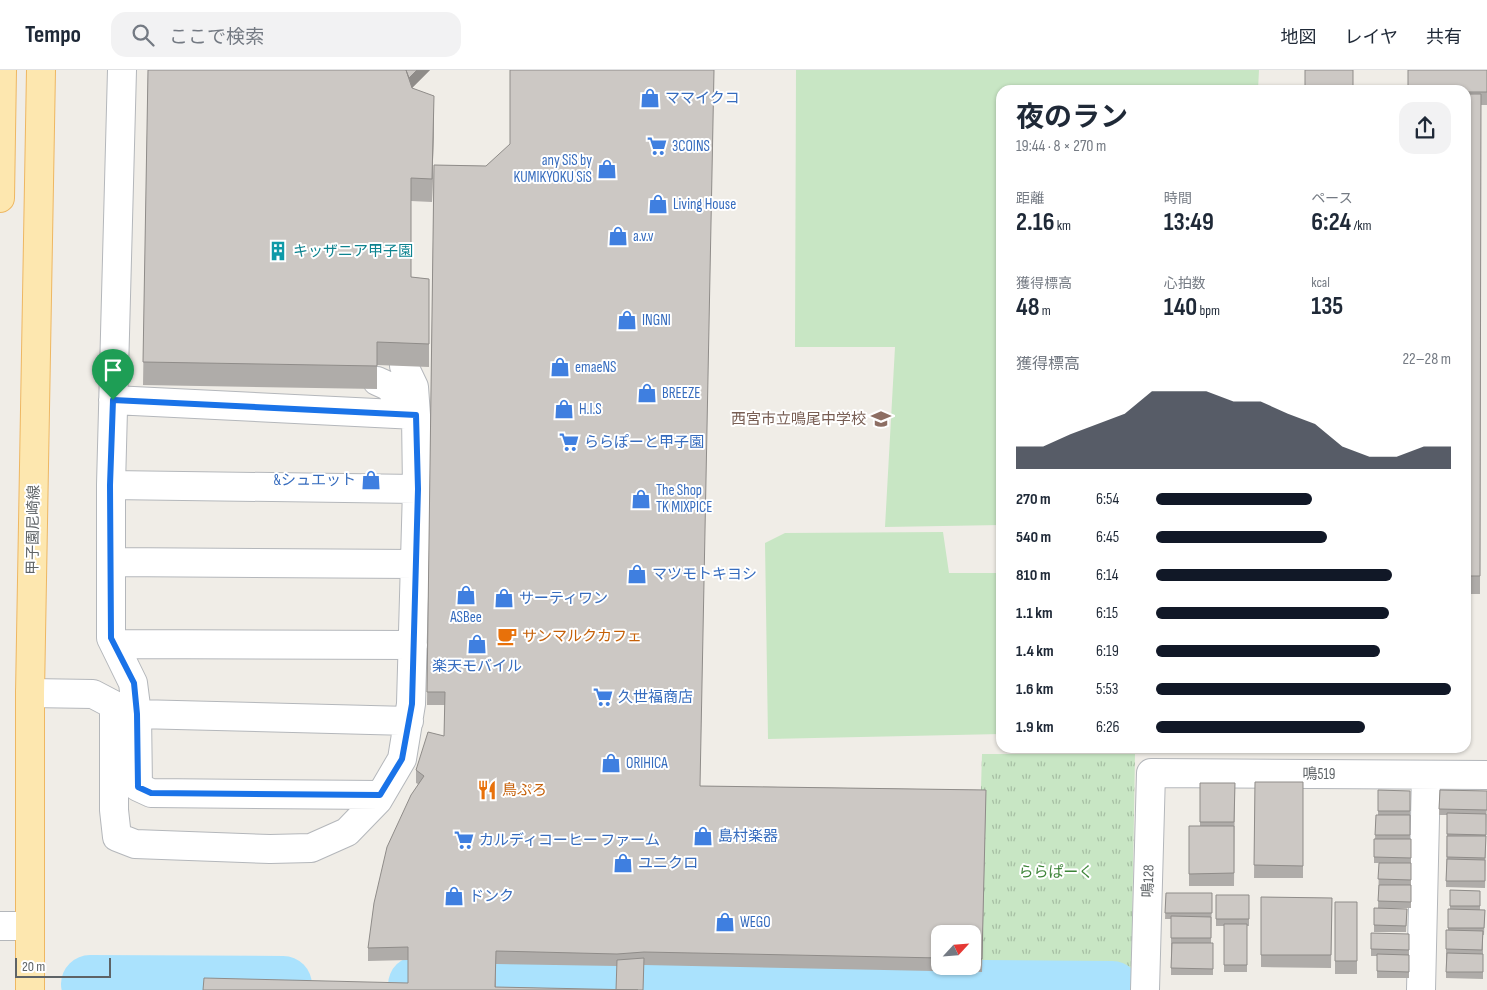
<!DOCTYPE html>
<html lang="ja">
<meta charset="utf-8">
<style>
:root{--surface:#fff;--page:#f2f2f3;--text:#1f2937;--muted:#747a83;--line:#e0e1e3;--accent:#111827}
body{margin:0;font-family:"Sofia Sans Condensed","Noto Sans JP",sans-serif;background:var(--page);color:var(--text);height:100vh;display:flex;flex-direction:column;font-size:19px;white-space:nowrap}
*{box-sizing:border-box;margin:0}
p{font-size:16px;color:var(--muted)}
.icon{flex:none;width:28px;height:28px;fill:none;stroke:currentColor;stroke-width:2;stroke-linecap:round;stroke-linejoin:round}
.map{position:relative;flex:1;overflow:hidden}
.details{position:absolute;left:996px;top:15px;width:475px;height:668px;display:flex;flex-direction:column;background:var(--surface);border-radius:15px;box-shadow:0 1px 4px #0004}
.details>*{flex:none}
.needle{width:32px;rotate:64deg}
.controls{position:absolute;left:931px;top:855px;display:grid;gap:10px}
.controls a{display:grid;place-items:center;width:50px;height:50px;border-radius:10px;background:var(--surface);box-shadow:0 1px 4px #0004;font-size:25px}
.scale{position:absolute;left:15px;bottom:12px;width:96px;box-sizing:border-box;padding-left:5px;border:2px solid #5e6366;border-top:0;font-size:14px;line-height:18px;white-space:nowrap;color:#5e6366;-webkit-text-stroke:4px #fff;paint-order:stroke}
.pin{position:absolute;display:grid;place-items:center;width:42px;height:42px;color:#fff;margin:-51px -21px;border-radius:50% 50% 50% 0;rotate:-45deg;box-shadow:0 0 5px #0007}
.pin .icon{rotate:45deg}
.round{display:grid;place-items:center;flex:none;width:52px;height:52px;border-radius:15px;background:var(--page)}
.headline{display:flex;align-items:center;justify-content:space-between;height:85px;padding:0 20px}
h1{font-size:28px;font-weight:700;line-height:38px}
.figures{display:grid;grid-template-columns:repeat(3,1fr);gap:8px;height:85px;padding:5px 20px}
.figures div{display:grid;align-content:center}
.figures b{font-size:25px;font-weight:700}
.figures small{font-size:14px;font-weight:400}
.figures p{font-size:14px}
.chart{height:140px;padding:10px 20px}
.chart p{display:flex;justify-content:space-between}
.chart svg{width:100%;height:90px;margin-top:5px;fill:var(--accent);opacity:.7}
ul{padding:0 20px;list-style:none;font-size:16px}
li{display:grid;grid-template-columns:80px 60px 1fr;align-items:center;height:38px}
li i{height:12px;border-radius:6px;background:var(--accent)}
header{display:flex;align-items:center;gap:30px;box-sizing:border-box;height:70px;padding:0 25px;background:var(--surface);border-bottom:1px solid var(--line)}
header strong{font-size:24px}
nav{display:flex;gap:28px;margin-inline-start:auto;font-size:18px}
.search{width:350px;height:45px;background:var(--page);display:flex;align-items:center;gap:12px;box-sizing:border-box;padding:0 18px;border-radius:15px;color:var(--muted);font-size:19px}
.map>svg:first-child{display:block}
.green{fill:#c8e6c4}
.park{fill:url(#park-tufts)}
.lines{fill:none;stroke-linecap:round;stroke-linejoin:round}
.river{stroke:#aae2fd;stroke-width:58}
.minor-casing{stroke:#b4b7bb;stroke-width:30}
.major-casing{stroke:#eeb762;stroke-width:30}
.minor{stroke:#fff;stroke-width:28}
.major{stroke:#fde7af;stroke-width:28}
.wall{fill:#afaca9;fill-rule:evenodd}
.shaded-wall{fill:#8f8c89}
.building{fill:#ccc8c4;stroke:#8f8c89}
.route-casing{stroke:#fff;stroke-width:10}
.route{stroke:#1a73e8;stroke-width:6}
.labels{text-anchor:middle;stroke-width:4;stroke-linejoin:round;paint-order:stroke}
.shop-label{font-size:15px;fill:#366cbe;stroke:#fff;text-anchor:start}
.culture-label{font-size:15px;fill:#0d838f;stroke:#fff;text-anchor:start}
.education-label{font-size:15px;fill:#785e54;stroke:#fff;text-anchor:end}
.street-label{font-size:15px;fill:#5e6366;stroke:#fff}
.food-label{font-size:15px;fill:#c56008;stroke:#fff;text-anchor:start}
.park-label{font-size:15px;fill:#3d8438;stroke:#fff}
</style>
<header>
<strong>Tempo</strong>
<div class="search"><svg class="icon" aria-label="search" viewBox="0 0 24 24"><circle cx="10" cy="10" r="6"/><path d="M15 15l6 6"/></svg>ここで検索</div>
<nav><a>地図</a><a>レイヤ</a><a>共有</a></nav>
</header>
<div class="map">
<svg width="1487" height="920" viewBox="0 0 1487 920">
<defs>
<pattern id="park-tufts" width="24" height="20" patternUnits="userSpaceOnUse" patternTransform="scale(1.25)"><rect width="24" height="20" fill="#c8e6c4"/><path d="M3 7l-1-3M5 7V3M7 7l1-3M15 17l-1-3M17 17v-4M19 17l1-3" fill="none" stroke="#a6bea3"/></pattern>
</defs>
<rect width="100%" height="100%" fill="#f0ede7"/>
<path class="green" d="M796 0H1259L1258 20H1001V455L885 457 895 277H795Z
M943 462 949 503H1001V664L768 669 765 473 785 463Z"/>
<path class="park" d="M982 684H1135L1131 920H975Z"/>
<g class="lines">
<path class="river" d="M90 914 283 915
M417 915 1112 920"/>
<defs>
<path id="minor" d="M377 311 388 316 416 345
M113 330 416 345
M111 415 122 0
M111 492 415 494
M114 574 413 575
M30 623 93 624 114 635V740L117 767 135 774 270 779 311 778 347 762 378 730 402 689 411 634 417 419 416 345 414 317 404 296
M137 644 409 651
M380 725 151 723 138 717 137 644 133 613 111 568V415L417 419
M0 856H30
M1145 920 1151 703 1487 705
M1421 920 1426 705"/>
<path id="major" d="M0 128 2 0
M30 920V623L41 0"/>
</defs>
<use href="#minor" class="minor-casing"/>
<use href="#major" class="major-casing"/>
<use href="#minor" class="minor"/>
<use href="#major" class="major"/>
</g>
<path class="wall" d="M148 0H430L412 18 434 48 432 132 411 131V207L429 209V297L377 295V319L143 315Z
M1487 0V35H1481L1480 524H1466V20Z
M510 75 700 716 986 720 982 902 644 895 643 920H203L408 913V890L368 891V878L418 714 416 713V700L444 666 445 635H427L434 95 486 96ZM940 864H972V896H940ZM496 894 617 896 616 920 496 917Z
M1255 712H1303V808H1254Z
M1200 713H1235L1234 816H1189V756H1200Z
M1378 720 1410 721V769H1411V838H1378L1379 793H1374V769H1375L1376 745H1378Z
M1440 720 1487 721 1485 818 1446 817 1447 745H1439Z
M1450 820 1480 821V840H1485L1484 865H1483V909L1446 908V860H1448V839H1450Z
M1166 823H1212L1211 873H1213V905H1171V849H1165Z
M1216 825H1249V856H1247V902H1224V856H1216Z
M1261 827 1332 828 1331 898 1261 897Z
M1335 832H1357V904H1335Z
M1374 838 1407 839 1406 862H1374Z
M1371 863 1409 864V908H1377V886H1371Z"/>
<path class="shaded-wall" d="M417 0H430L407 23V10Z
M434 26V48L432 132V109Z"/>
<path class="building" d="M148 0H406L412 18 434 26 432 109 411 108V207L429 209V274L377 272V296L143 292Z
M406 0H417L409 8Z
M510 0H714L700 716 986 720 982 889H972V864H940V888L644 882 617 884 496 881 495 917 638 920H203L204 908 408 913V877L368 878 374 833 387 777 411 725 424 706 416 700 428 662 444 666 445 622H427L434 95 486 96 510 74Z
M1305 0H1353V20H1305Z
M1408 0H1487V22H1466V20H1408Z
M1466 24H1481L1480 506H1466Z
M1255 712H1303V796L1254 795Z
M1200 713H1235L1234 752H1200Z
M1378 720 1410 721V741H1378Z
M1440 720 1487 721V740L1439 739Z
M1447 743 1486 744V765L1447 764Z
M1376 745H1410V765H1375Z
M1189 756H1234V803L1189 804Z
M1447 766H1486L1485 788 1447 787Z
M1374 769H1411V788L1374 787Z
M1447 789 1485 790V811H1446Z
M1379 793H1411V810L1378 809Z
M1379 815H1411V832L1378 831Z
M1450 820 1480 821V836H1450Z
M1166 823H1212V843H1165Z
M1216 825H1249V849H1216Z
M1261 827 1332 828 1331 885H1261Z
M1335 832H1357V891H1335Z
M1374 838 1407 839 1406 856 1374 855Z
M1448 839 1485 840 1484 858H1448Z
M1171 846 1211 847V868H1171Z
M1224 854H1247V895H1224Z
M1446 860 1483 861 1482 880 1446 879Z
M1371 863 1409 864V880L1371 879Z
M1172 873H1213V899L1171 898Z
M1447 883 1483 884V902H1446Z
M1377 884 1409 885V902L1377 901Z
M644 888 643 920H616L617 890Z"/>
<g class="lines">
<defs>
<path id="route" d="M113 330 416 345 418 419 412 634 402 689 380 725 151 723 138 717 137 644 134 613 111 568 110 415Z"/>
</defs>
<use href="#route" class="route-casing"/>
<use href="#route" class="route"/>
</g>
<defs>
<symbol id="shop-bare" viewBox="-9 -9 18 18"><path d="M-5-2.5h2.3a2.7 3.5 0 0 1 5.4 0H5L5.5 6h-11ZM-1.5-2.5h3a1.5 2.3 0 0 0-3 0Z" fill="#3f7fe0" stroke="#fff" stroke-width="2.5" paint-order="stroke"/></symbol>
<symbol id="supermarket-bare" viewBox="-9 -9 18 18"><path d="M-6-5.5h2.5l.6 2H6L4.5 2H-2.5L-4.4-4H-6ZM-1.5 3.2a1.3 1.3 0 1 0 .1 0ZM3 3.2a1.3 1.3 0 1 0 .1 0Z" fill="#3f7fe0" stroke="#fff" stroke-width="2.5" paint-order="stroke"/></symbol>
<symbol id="building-bare" viewBox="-9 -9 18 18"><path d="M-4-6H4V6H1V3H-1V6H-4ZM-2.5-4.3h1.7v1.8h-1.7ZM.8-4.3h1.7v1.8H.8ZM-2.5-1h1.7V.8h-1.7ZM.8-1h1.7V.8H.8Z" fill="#0f9aa8" stroke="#fff" stroke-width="2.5" paint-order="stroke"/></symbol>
<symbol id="school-bare" viewBox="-9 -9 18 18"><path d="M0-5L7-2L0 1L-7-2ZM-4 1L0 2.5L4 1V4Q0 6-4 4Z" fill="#8d6e63" stroke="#fff" stroke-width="2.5" paint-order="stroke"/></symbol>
<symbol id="cafe-bare" viewBox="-9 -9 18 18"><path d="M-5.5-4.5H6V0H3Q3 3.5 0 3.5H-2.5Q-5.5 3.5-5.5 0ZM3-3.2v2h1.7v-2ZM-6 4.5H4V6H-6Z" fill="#e8710a" stroke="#fff" stroke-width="2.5" paint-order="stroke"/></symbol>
<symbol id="restaurant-bare" viewBox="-9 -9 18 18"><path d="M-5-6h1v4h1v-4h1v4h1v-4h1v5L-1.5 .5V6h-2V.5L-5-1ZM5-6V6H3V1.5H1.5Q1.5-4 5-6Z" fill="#e8710a" stroke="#fff" stroke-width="2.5" paint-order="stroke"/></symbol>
</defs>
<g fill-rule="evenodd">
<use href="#shop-bare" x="636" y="14" width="28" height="28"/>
<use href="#supermarket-bare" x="643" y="62" width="28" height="28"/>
<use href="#shop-bare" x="593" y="85" width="28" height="28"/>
<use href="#shop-bare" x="644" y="120" width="28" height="28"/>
<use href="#shop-bare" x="604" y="152" width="28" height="28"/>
<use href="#building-bare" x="264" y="167" width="28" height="28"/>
<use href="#shop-bare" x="613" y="236" width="28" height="28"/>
<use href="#shop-bare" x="546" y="283" width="28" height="28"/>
<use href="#shop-bare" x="633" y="309" width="28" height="28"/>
<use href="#shop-bare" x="550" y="325" width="28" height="28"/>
<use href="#school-bare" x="867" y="335" width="28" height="28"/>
<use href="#supermarket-bare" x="555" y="358" width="28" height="28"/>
<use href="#shop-bare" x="357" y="396" width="28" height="28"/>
<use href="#shop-bare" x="627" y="415" width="28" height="28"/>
<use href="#shop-bare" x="623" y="490" width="28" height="28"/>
<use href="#shop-bare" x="452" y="511" width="28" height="28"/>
<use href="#shop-bare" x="490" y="514" width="28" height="28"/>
<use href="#cafe-bare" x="493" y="552" width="28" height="28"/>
<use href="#shop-bare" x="463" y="560" width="28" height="28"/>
<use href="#supermarket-bare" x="589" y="613" width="28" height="28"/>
<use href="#shop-bare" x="597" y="679" width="28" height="28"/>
<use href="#restaurant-bare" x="473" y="706" width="28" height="28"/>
<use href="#shop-bare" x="689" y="752" width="28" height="28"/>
<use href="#supermarket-bare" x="450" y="756" width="28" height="28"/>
<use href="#shop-bare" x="609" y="779" width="28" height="28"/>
<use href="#shop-bare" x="440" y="812" width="28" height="28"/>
<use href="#shop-bare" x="711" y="838" width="28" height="28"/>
</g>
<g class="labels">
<g class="shop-label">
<text x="665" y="33">ママイクコ</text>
<text x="672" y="81">3COINS</text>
<text x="592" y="95" text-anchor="end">any SiS by<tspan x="592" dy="17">KUMIKYOKU SiS</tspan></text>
<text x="673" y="139">Living House</text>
<text x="633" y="171">a.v.v</text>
<text x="642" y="255">INGNI</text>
<text x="575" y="302">emaeNS</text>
<text x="662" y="328">BREEZE</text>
<text x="579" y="344">H.I.S</text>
<text x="584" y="377">ららぽーと甲子園</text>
<text x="356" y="415" text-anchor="end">&amp;シュエット</text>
<text x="656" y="425">The Shop<tspan x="656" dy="17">TK MIXPICE</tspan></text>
<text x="652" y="509">マツモトキヨシ</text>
<text x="519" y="533">サーティワン</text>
<text x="466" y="552" text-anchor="middle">ASBee</text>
<text x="477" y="601" text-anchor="middle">楽天モバイル</text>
<text x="618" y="632">久世福商店</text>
<text x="626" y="698">ORIHICA</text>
<text x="718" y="771">島村楽器</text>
<text x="479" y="775">カルディコーヒー ファーム</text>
<text x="638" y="798">ユニクロ</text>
<text x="469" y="831">ドンク</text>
<text x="740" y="857">WEGO</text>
</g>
<g class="culture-label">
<text x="293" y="186">キッザニア甲子園</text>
</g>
<g class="education-label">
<text x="866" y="354">西宮市立鳴尾中学校</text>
</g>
<g class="street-label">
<text transform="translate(33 460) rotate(-89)" y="5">甲子園尼崎線</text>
<text x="1319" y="709">鳴519</text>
<text transform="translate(1148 811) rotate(-88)" y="5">鳴128</text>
</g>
<g class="food-label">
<text x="522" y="571">サンマルクカフェ</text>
<text x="502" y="725">鳥ぷろ</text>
</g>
<g class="park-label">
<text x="1056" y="807">ららぱーく</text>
</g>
</g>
</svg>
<div class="controls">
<a><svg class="needle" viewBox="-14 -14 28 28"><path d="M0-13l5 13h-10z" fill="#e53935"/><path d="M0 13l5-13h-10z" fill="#747a83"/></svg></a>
</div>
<div class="scale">20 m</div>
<div class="pin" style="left:113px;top:330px;background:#1e9e55"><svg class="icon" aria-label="arrive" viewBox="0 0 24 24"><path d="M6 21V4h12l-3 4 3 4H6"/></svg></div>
<section class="details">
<div class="headline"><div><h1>夜のラン</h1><p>19:44 · 8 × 270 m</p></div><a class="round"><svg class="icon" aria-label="share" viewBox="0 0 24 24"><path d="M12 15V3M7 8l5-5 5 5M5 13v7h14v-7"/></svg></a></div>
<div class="figures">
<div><p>距離</p><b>2.16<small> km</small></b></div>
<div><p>時間</p><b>13:49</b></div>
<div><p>ペース</p><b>6:24<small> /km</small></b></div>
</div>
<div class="figures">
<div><p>獲得標高</p><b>48<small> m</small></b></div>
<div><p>心拍数</p><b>140<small> bpm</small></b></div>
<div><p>kcal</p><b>135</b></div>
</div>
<div class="chart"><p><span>獲得標高</span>22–28 m</p>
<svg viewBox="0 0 160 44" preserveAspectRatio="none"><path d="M0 44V33L10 33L20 27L30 22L40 17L50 6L60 6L70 6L80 11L90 11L100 17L110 22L120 33L130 38L140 38L150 33L160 33V44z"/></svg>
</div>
<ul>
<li><b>270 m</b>6:54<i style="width:53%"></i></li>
<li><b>540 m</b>6:45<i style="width:58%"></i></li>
<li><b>810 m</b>6:14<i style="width:80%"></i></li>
<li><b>1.1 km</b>6:15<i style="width:79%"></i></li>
<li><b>1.4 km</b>6:19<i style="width:76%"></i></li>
<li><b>1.6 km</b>5:53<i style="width:100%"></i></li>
<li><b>1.9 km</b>6:26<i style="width:71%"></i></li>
</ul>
</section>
</div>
